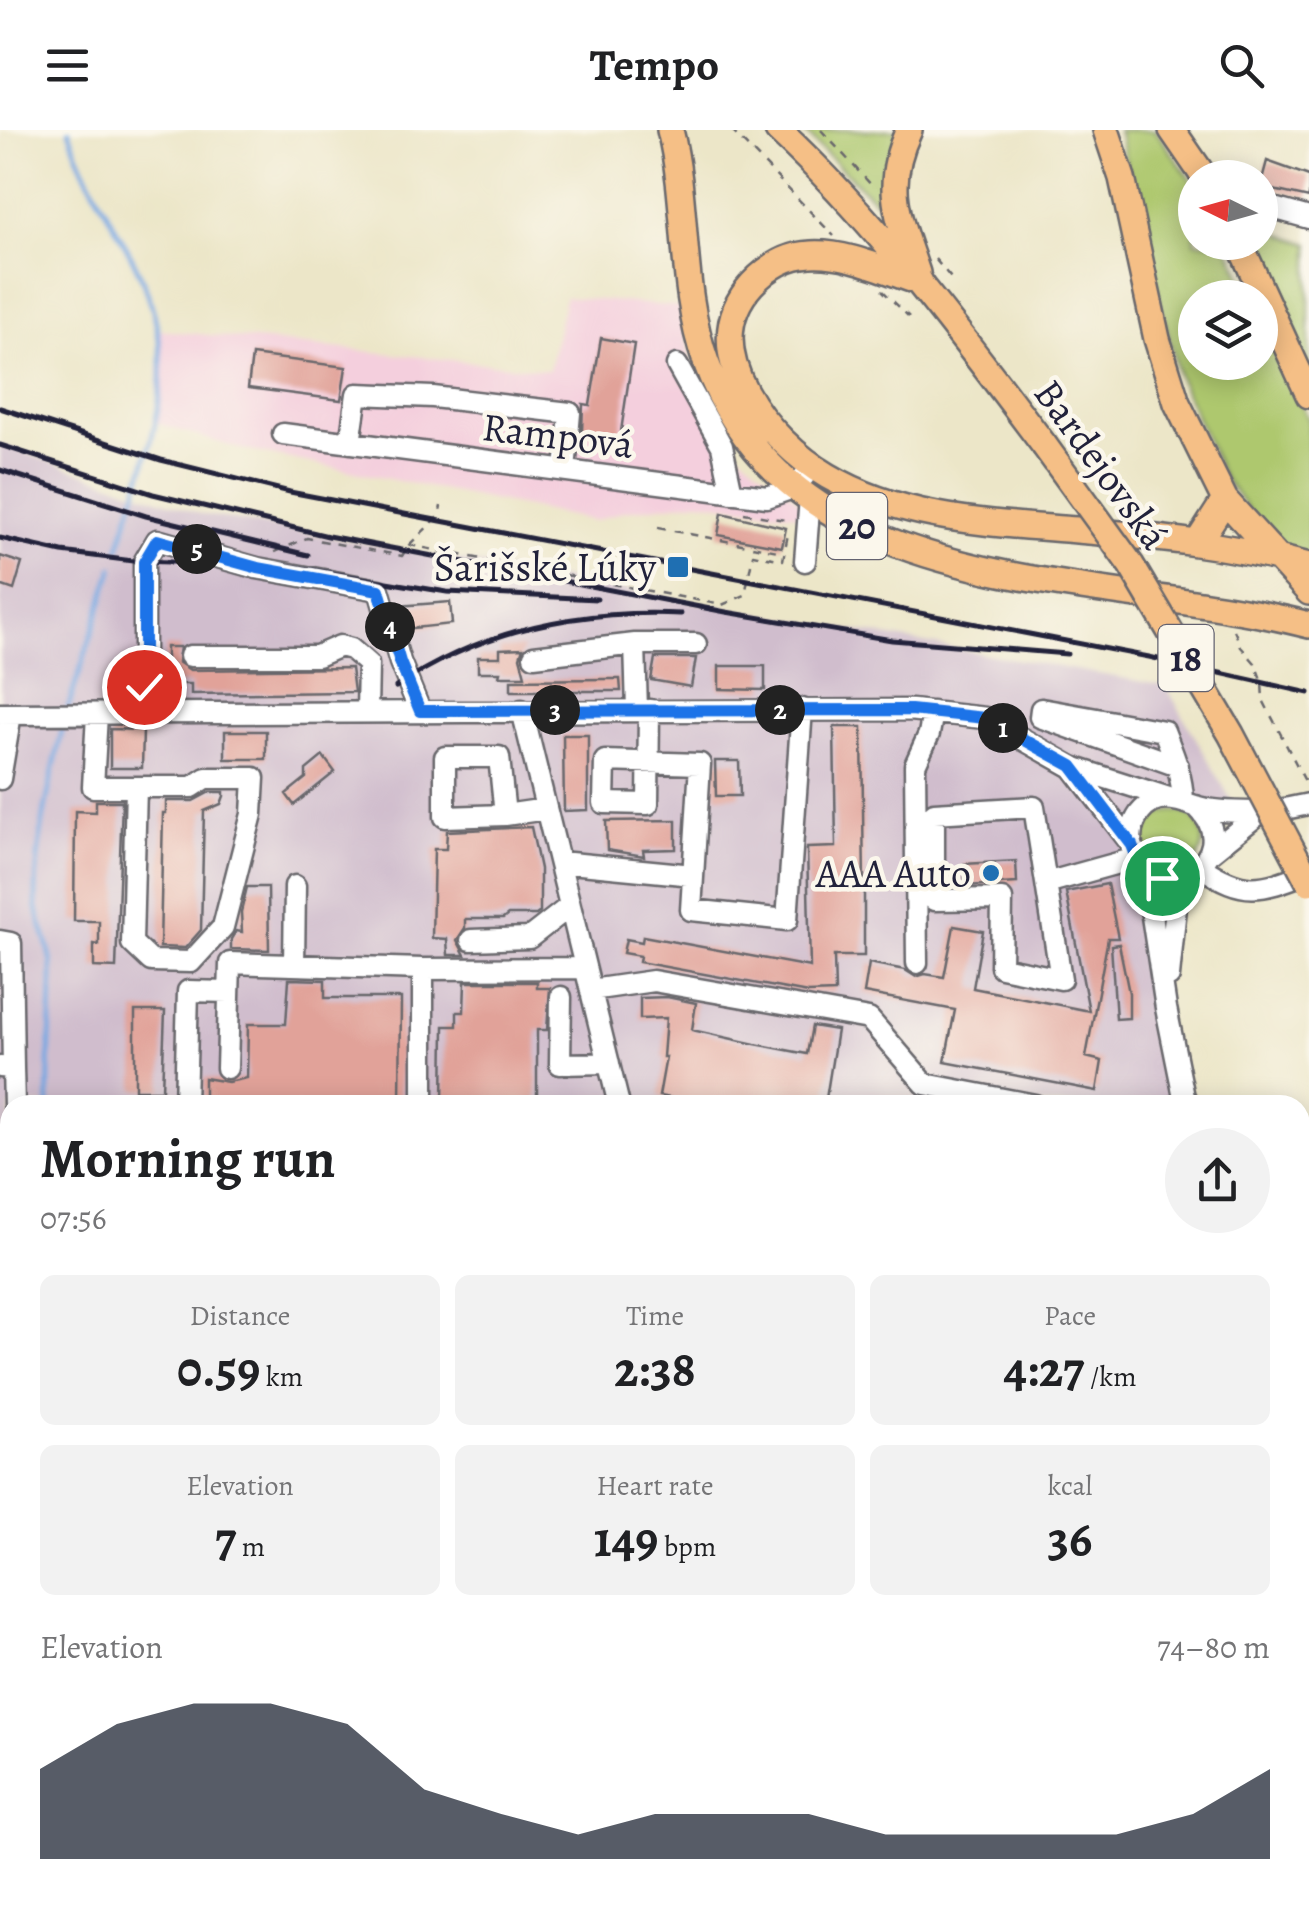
<!DOCTYPE html>
<meta charset="utf-8">
<style>
:root{--surface:#fff;--page:#f2f2f2;--text:#202124;--muted:#757577;--accent:#111827}
body{margin:0;font-family:Alegreya,serif;background:var(--page);color:var(--text);height:100vh;display:flex;flex-direction:column;font-size:38px;white-space:nowrap}
*{box-sizing:border-box;margin:0}
p{font-size:32px;color:var(--muted)}
.icon{flex:none;width:55px;height:55px;fill:none;stroke:currentColor;stroke-width:2;stroke-linecap:round;stroke-linejoin:round}
.map{position:relative;flex:1;overflow:hidden}
.sheet{position:absolute;left:0px;top:965px;width:1310px;height:812px;display:flex;flex-direction:column;background:var(--surface);border-radius:30px 30px 0 0;box-shadow:0 5px 25px #0003}
.sheet>*{flex:none}
.needle{width:65px;rotate:275deg}
.tools{position:absolute;left:1178px;top:30px;display:grid;gap:20px}
.tools a{display:grid;place-items:center;width:100px;height:100px;border-radius:50%;background:var(--surface);box-shadow:0 5px 25px #0003;font-size:50px}
.pin{position:absolute;display:grid;place-items:center;width:85px;height:85px;color:#fff;margin:-42px;border:5px solid #fff;border-radius:50%;box-shadow:0 2px 10px #0007}
.km{position:absolute;width:50px;height:50px;margin:-25px;border-radius:50%;background:#222;color:#fff;font-size:28px;line-height:50px;text-align:center}
.round{display:grid;place-items:center;flex:none;width:105px;height:105px;border-radius:52px;background:var(--page)}
.summary{display:flex;align-items:center;justify-content:space-between;height:170px;padding:0 40px}
h1{font-size:55px;font-weight:700;line-height:75px}
.stats{display:grid;grid-template-columns:repeat(3,1fr);gap:15px;height:170px;padding:10px 40px}
.stats div{display:grid;align-content:center;border-radius:15px;background:var(--page);text-align:center}
.stats b{font-size:50px;font-weight:700}
.stats small{font-size:28px;font-weight:400}
.stats p{font-size:28px}
.chart{height:280px;padding:20px 40px}
.chart p{display:flex;justify-content:space-between}
.chart svg{width:100%;height:180px;margin-top:10px;fill:var(--accent);opacity:.7}
header{display:flex;justify-content:space-between;align-items:center;height:130px;padding:0 40px;background:var(--surface);font-size:45px;font-weight:700}
.map>svg:first-child{display:block}
.built{fill:#f4cfdd}
.industrial{fill:#d0bdcd}
.green{fill:#aec86e;stroke:#687554;stroke-width:2.5}
.forest{fill:#8aac61;stroke:#56674e;stroke-width:2.5}
.lines{fill:none;stroke-linecap:round;stroke-linejoin:round}
.stream{stroke:#78a8e2;stroke-width:5}
.building{fill:#e1a299}
.minor-tunnel{stroke:#c4bfac;stroke-width:20;stroke-dasharray:20 10;stroke-linecap:butt}
.minor-casing{stroke:#69676c;stroke-width:25}
.major-casing{stroke:#69676c;stroke-width:30}
.path{stroke:#69676c;stroke-width:2.5;stroke-dasharray:8 8;stroke-linecap:butt}
.minor{stroke:#fff;stroke-width:20}
.major{stroke:#f5bf86;stroke-width:25}
.rail{stroke:#22223b;stroke-width:5}
.major-bridge-casing{stroke:#69676c;stroke-width:30;stroke-linecap:butt}
.major-bridge{stroke:#f5bf86;stroke-width:25}
.route-casing{stroke:#fff;stroke-width:20}
.route{stroke:#1a73e8;stroke-width:12}
.poi-dot{fill:#1f6fb2;stroke:#fbf7ec;stroke-width:4}
.labels{text-anchor:middle;stroke-width:9;stroke-linejoin:round;paint-order:stroke}
.shield{fill:#fbf7ec;stroke:#636270;stroke-width:2.5}
.shield-label{font-size:38px;font-weight:bold;fill:#22223b}
.street-label{font-size:40px;fill:#22223b;stroke:#fbf7ec}
.poi-label{font-size:40px;fill:#22223b;stroke:#fbf7ec;text-anchor:end}
</style>
<header><svg class="icon" aria-label="menu" viewBox="0 0 24 24"><path d="M4 6h16M4 12h16M4 18h16"/></svg>Tempo<svg class="icon" aria-label="search" viewBox="0 0 24 24"><circle cx="10" cy="10" r="6"/><path d="M15 15l6 6"/></svg></header>
<div class="map">
<svg width="1309" height="1776" viewBox="0 0 1309 1776">
<rect width="100%" height="100%" fill="#fbf7ec"/>
<filter id="ink" filterUnits="userSpaceOnUse"><feTurbulence type="fractalNoise" baseFrequency=".01" numOctaves="2"/><feDisplacementMap in="SourceGraphic" scale="20" xChannelSelector="R" yChannelSelector="G"/><feConvolveMatrix kernelMatrix="1 2 1 2 8 2 1 2 1" color-interpolation-filters="sRGB"/></filter>
<filter id="wash" filterUnits="userSpaceOnUse"><feTurbulence type="fractalNoise" baseFrequency=".0048" numOctaves="4" result="noise"/><feDisplacementMap in="SourceGraphic" scale="40" xChannelSelector="R" yChannelSelector="G"/><feGaussianBlur stdDeviation="2.25" result="paint"/><feColorMatrix in="noise" values="0 0 0 0 0 0 0 0 0 0 0 0 0 0 0 0 0 1.4 0 .05"/><feComposite in="paint" operator="in"/></filter>
<g filter="url(#wash)">
<rect width="100%" height="100%" fill="#ece6c8"/>
<path class="built" d="M565 167 681 177 692 240 716 292 740 323 820 388 699 371 624 381 595 391 237 318 156 293 160 200 549 240Z
M1047 1768H1269L1309 1776H1046Z"/>
<path class="industrial" d="M0 314 201 384 1166 556 1242 689 1211 697 1170 666 1123 706 1164 757 1156 887 1167 939 1183 975H10V1623L0 1626Z
M1300 1096 1309 1100V1775L1269 1768H1300Z"/>
<path class="green" d="M802 0H899C891 27 880 53 885 81Z
M1118 0H1155L1195 55V112L1226 113 1252 167 1195 168V232H1260V186L1309 290V426L1277 418 1223 347 1179 248Z
M1260 97 1309 114V263L1238 113 1260 112Z
M1145 710a29 29 0 1 1 58 0a29 29 0 1 1-58 0Z"/>
<path class="forest" d="M10 1756V1768H187L186 1776H4Z
M779 1768H1047L1046 1776H782Z"/>
<g class="lines">
<path class="stream" d="M69 0C83 47 111 87 133 130 189 239 150 310 119 418
M68 578 113 438
M49 975C47 929 53 883 52 837 51 813 37 794 36 770 35 710 52 647 65 588
M0 1554 10 1535"/>
</g>
<g id="blocks">
<path class="building" d="M1267 31 1309 46V68L1260 57Z
M601 208 634 214 620 308 582 302 583 274 590 275Z
M252 225 346 237 341 270 248 258Z
M722 383 786 398 782 417 718 405Z
M0 426 22 433 14 460 0 455Z
M450 472 452 494 405 499 398 476Z
M166 517H180L178 532 190 540 351 538 354 562 191 564V554H166Z
M523 518 520 527 525 546H499L500 542H478V527H500V519Z
M655 528H696L691 557 651 550Z
M719 536H765V560L719 559Z
M607 549H620L621 561H511V550Z
M834 597H862L864 758V826H834L835 862 808 863 639 832 640 826 623 823 626 809 642 812 643 806 810 837 807 718 836 717Z
M110 599 143 600 142 638H110Z
M225 601H266V629H225Z
M563 605H588V680L564 681Z
M323 626 335 642 294 675 286 664 306 648V640Z
M715 631H739L740 666H716Z
M210 662H224V666L221 674 204 681 201 800 185 818 160 817 163 683H166V671H193Z
M96 671H122L116 838 94 837V814L99 815V791H74L75 681 96 682Z
M676 690V719L643 720 644 726 607 720 606 691Z
M531 697 540 739V782L536 785H508L503 789H465V798L457 810 465 825H448L447 809 432 808 434 719H446L447 701Z
M1016 731 1017 753 965 756 964 734Z
M1107 754 1118 808H1108L1086 927 1102 931 1097 961 945 932 955 880 864 863 869 833 905 840 916 847 925 844 944 847 954 796 983 801 973 858 1089 881 1066 762Z
M247 757H268L269 820 231 819V809L236 801 242 802 241 782Z
M1119 814 1129 863V888L1116 889 1111 815Z
M289 849 325 850V868H401L400 975H204V948L228 952 247 948 248 894H286Z
M465 852H537V858H550L547 900H537V975H443L444 896H457V882H464Z
M667 867 696 873 692 900 755 914 807 924 812 896 837 900 825 975H681L682 970 659 966 666 927H663L666 888 640 889V868Z
M135 881H165L162 960H135Z"/>
</g>
</g>
<g filter="url(#ink)">
<use href="#blocks" fill-opacity="0" stroke="#69676c" stroke-width="2.5"/>
<g class="lines">
<path class="minor-tunnel" d="M1300 1172 1309 1189"/>
<defs>
<path id="minor" d="M1273 78 1309 88
M677 235 722 316 732 363
M283 304 767 367 796 357 805 345
M350 313 357 264 433 267 570 283 565 341
M805 431 810 367
M635 514H696
M190 526H317L340 516 351 519 368 534 367 582
M534 526 635 514 637 580
M144 557V432L157 410 257 438 379 460 400 532 420 581
M522 580 619 975
M649 580 648 674 604 673 605 631 700 634 691 780 787 790 802 579
M0 584 911 580 985 588 1072 637 1169 668
M97 584 93 657H136L132 813 151 831 191 832 223 797 252 684 254 648H206L192 657H136
M1178 636 1040 587 1041 579 1164 601C1173 624 1182 644 1183 670
M1072 637 1132 715
M0 649 11 584
M1196 676C1252 728 1150 785 1133 719 1129 707 1132 694 1140 683 1156 663 1175 669 1195 676 1212 682 1238 682 1256 682 1273 683 1292 677 1309 674
M505 685 499 627H445V687L505 685 546 679
M1209 724 1260 683
M560 732 693 745
M1201 737C1246 767 1261 760 1309 742
M1145 740 1166 878 1184 967 1190 975
M1046 753 1034 677 934 683V770L1002 769 1001 837 1061 849 1046 753 1136 728
M471 810 529 808 570 776
M0 811 11 813 13 938 0 937
M917 833 915 635 929 604 933 582
M294 835 295 756
M423 839V975
M1169 846 1179 748
M591 860 653 851 869 889 925 954 1035 975
M561 867 560 934 609 933
M13 938 14 975
M227 938 230 833 423 839 585 838
M185 975 188 861 229 862
M1300 1095 1309 1101
M7 1136 10 1094
M1303 1146 1309 1147
M0 1156 8 1157
M1300 1288 1309 1290 1300 1343
M1300 1384 1309 1385
M1300 1419 1309 1421
M1300 1463 1309 1459
M1300 1529 1309 1524
M1300 1724 1309 1725
M1291 1768 1309 1771
M1141 1776 1143 1768
M1204 1776 1205 1768"/>
<path id="major" d="M670 0C689 76 679 158 706 232 795 475 1106 442 1309 495
M778 0C879 94 961 205 1044 315
M909 0C882 57 899 88 917 143
M1106 0 1122 48 1157 209 1177 273 1225 370 1309 462
M1172 0 1205 48
M1239 112 1309 265
M920 152C885 141 849 122 811 124 787 125 768 137 752 154 692 220 769 312 828 346 904 391 992 393 1077 400 1156 407 1233 415 1309 436
M1198 412 1225 370"/>
</defs>
<use href="#minor" class="minor-casing"/>
<use href="#major" class="major-casing"/>
<path class="path" d="M731 0 834 106
M821 0 874 58
M935 129 951 148
M882 160 909 187
M744 383 790 391
M658 398 783 422
M409 415 439 386 441 376
M275 422 307 408 402 426 409 415 722 475 745 465 753 424 783 430 788 404
M1234 500 1241 517 1255 533 1262 552 1263 570 1308 657
M798 1768 800 1776"/>
<use href="#minor" class="minor"/>
<use href="#major" class="major"/>
<path class="rail" d="M0 278 161 330 290 362 1149 527 1309 563
M0 315 153 364 328 406 726 482 892 510 1067 524
M0 340 146 386 308 425
M0 408 62 422 133 431 283 435 447 462 597 469
M396 557C482 499 578 479 681 484"/>
<defs>
<path id="major-bridge" d="M1044 315 1131 435 1231 604 1309 752"/>
</defs>
<use href="#major-bridge" class="major-bridge-casing"/>
<use href="#major-bridge" class="major-bridge"/>
</g>
</g>
<g class="lines" filter="url(#ink)">
<defs>
<path id="route" d="M144 557V432L157 410 258 438 379 460 400 532 420 581 911 580 985 588 1072 636 1132 715 1139 733 1162 748"/>
</defs>
<use href="#route" class="route-casing"/>
<use href="#route" class="route"/>
</g>
<g class="poi-dot">
<rect x="666" y="425" width="24" height="24" rx="5"/>
<circle cx="991" cy="743" r="10"/>
</g>
<g class="labels">
<g class="shield">
<rect x="827" y="363" width="60" height="66" rx="8"/>
<rect x="1158.5" y="495" width="55" height="66" rx="8"/>
</g>
<g class="shield-label">
<text x="857" y="409">20</text>
<text x="1186" y="541">18</text>
</g>
<g class="street-label">
<text transform="translate(558 305) rotate(7)" y="14">Rampová</text>
<text transform="translate(1102 334) rotate(54)" y="14">Bardejovská</text>
</g>
<g class="poi-label">
<text x="656" y="451">Šarišské Lúky</text>
<text x="971" y="757">AAA Auto</text>
</g>
</g>
</svg>
<div class="tools">
<a><svg class="needle" viewBox="-14 -14 28 28"><path d="M0-13l5 13h-10z" fill="#e53935"/><path d="M0 13l5-13h-10z" fill="#757577"/></svg></a>
<a><svg class="icon" aria-label="layers" viewBox="0 0 24 24"><path d="M12 4l9 5-9 5-9-5zM3 14l9 5 9-5"/></svg></a>
</div>
<div class="pin" style="left:1162px;top:748px;background:#1e9e55"><svg class="icon" aria-label="arrive" viewBox="0 0 24 24"><path d="M6 21V4h12l-3 4 3 4H6"/></svg></div>
<div class="pin" style="left:144px;top:557px;background:#d93025"><svg class="icon" aria-label="check" viewBox="0 0 24 24"><path d="M5 12l5 5 9-10"/></svg></div>
<b class="km" style="left:1003px;top:598px">1</b>
<b class="km" style="left:780px;top:580px">2</b>
<b class="km" style="left:555px;top:580px">3</b>
<b class="km" style="left:390px;top:497px">4</b>
<b class="km" style="left:197px;top:419px">5</b>
<section class="sheet">
<div class="summary"><div><h1>Morning run</h1><p>07:56</p></div><a class="round"><svg class="icon" aria-label="share" viewBox="0 0 24 24"><path d="M12 15V3M7 8l5-5 5 5M5 13v7h14v-7"/></svg></a></div>
<div class="stats">
<div><p>Distance</p><b>0.59<small> km</small></b></div>
<div><p>Time</p><b>2:38</b></div>
<div><p>Pace</p><b>4:27<small> /km</small></b></div>
</div>
<div class="stats">
<div><p>Elevation</p><b>7<small> m</small></b></div>
<div><p>Heart rate</p><b>149<small> bpm</small></b></div>
<div><p>kcal</p><b>36</b></div>
</div>
<div class="chart"><p><span>Elevation</span>74–80 m</p>
<svg viewBox="0 0 160 44" preserveAspectRatio="none"><path d="M0 44V22L10 11L20 6L30 6L40 11L50 27L60 33L70 38L80 33L90 33L100 33L110 38L120 38L130 38L140 38L150 33L160 22V44z"/></svg>
</div>
</section>
</div>
